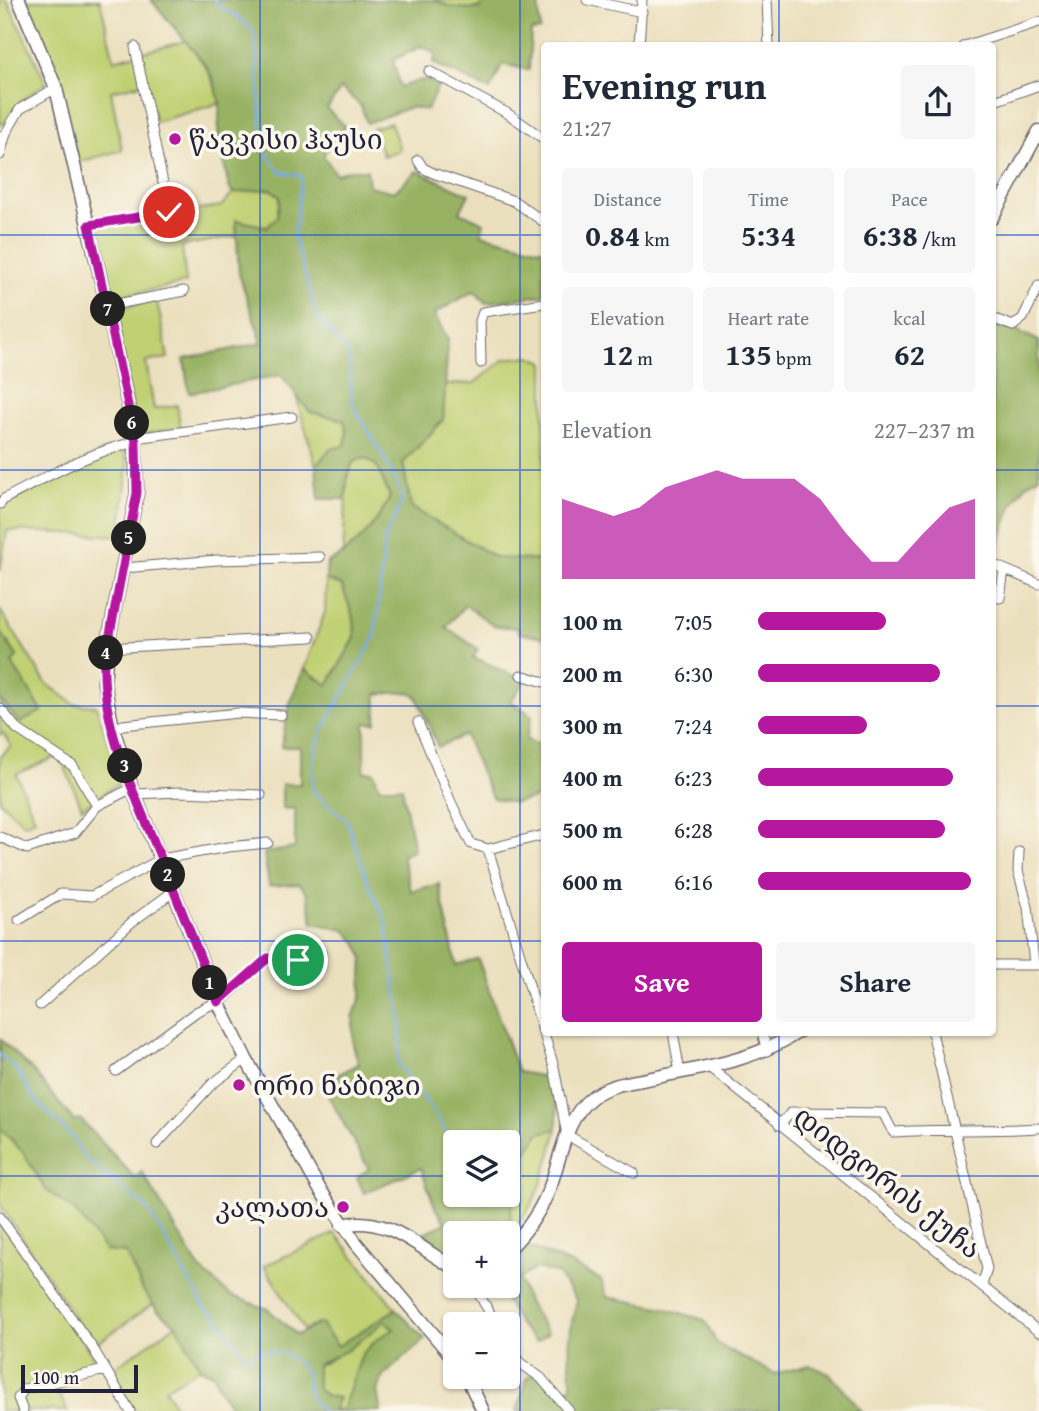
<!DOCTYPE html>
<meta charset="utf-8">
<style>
:root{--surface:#fff;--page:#f6f6f7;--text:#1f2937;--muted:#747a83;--accent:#b5179e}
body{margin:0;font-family:"Gentium Book Plus","Noto Serif Georgian",serif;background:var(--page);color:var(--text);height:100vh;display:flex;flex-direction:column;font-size:26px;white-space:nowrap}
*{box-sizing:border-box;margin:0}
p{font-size:23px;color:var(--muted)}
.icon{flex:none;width:38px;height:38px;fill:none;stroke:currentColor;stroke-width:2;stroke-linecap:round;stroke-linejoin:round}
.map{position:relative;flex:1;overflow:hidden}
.side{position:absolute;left:541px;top:42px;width:455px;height:994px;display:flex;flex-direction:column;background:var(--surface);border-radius:7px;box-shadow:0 2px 5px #0004}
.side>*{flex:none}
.buttons{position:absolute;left:443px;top:1130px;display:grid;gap:14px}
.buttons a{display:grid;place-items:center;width:77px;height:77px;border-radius:7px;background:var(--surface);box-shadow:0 2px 5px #0004;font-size:35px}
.scale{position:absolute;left:21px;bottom:18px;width:117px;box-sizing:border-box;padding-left:7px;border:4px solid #22223b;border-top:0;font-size:19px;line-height:24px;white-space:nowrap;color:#22223b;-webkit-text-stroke:5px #fbf7ec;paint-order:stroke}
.pin{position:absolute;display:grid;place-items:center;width:60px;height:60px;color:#fff;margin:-30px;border:4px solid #fff;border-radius:50%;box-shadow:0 2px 7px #0007}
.km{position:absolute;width:35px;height:35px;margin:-18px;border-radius:50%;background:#222;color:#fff;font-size:19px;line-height:35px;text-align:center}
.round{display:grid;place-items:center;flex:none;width:74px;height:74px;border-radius:7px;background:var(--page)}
.overview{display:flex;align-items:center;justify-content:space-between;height:119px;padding:0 21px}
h1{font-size:38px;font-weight:700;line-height:52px}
.metrics{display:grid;grid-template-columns:repeat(3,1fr);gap:10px;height:119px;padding:7px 21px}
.metrics div{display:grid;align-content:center;border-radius:7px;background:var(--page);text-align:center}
.metrics b{font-size:30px;font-weight:700}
.metrics small{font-size:19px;font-weight:400}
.metrics p{font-size:19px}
.chart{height:196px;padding:14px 21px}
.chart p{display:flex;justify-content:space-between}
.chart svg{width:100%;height:126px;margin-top:7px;fill:var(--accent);opacity:.7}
.button{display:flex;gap:14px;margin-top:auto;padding:14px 21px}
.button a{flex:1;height:80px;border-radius:7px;background:var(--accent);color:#fff;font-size:28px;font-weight:700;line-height:80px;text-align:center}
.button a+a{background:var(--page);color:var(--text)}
ul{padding:0 21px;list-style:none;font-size:23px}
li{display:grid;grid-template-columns:112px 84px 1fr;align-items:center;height:52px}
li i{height:18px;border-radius:9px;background:var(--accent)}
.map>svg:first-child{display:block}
.green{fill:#c0d072;stroke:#717956;stroke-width:2}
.forest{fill:#98b264;stroke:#5d6a50;stroke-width:2;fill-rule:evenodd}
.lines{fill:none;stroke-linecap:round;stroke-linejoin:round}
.stream{stroke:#79aae4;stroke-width:2.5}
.street-casing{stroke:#686469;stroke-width:11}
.secondary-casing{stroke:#686469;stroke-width:15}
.street{stroke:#fff;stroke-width:9}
.secondary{stroke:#fff;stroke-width:12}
.route-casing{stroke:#fff;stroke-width:14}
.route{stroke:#b5179e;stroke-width:9}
.grid{fill:none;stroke:#1d4ed8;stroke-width:2;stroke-opacity:0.55}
.poi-dot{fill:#b5179e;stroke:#fbf7ec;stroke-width:2.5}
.labels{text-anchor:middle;stroke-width:7;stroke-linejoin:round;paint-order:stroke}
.poi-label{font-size:28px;fill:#22223b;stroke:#fbf7ec;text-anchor:start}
.street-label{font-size:28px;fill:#22223b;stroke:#fbf7ec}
</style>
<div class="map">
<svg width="1039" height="1411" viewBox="0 0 1039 1411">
<rect width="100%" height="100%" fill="#fbf7ec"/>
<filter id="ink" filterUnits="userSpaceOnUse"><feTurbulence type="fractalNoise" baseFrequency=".0143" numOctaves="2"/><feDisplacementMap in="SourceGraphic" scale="14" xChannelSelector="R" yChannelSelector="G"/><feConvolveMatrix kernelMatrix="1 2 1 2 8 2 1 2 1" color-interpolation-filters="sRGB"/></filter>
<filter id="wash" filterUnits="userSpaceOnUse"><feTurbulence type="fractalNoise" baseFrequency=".00686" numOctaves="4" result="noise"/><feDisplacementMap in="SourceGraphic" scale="28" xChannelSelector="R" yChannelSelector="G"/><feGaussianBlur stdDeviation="1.57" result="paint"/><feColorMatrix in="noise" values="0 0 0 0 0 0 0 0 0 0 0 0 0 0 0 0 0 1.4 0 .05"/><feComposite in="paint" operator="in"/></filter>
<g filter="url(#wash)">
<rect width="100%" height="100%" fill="#ebe0be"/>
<path class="green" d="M0 0H7L46 83 20 102 2 125 0 121Z
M24 0H100L114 60 185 41C204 62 213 75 220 103L156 122 145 83 111 91 122 150 79 162Z
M435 0H481V8C465 10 449 8 435 0Z
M391 123 400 150 383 156 373 128Z
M257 189H271L281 197 277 217 267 227 236 220 237 236 182 246 186 283 110 298 93 228 221 206 233 193Z
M157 301 168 358 146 362 154 409 177 405 181 428 138 435 112 309Z
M530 356 544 362V561L496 558 411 507 403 463 443 420 445 385 474 383 505 359Z
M296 396 310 412 344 420 347 433 345 447 330 449 316 466Z
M123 447 128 465 120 536 7 530 0 571V510L6 502 108 449Z
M365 458 377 466 390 497 382 513 362 540 343 555 347 479 353 461Z
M326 579 342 586 355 620V638L328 685 304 669 325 612Z
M0 610 46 683 74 704 96 706 122 781 82 808 60 755 16 774 35 819 24 824 0 801V756L11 746 3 733 0 735V699L20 722 12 663 17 656 0 631Z
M0 1128 23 1152 46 1190 75 1211 91 1230 126 1253 144 1292 153 1304 93 1346 0 1204Z
M557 1129C547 1167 539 1205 509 1233L512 1195 522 1160 539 1133Z
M0 1212 95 1360 53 1384 68 1411H0Z
M335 1233 396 1309 338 1346 320 1323 304 1330 264 1266Z
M385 1321 395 1329C356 1352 357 1371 342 1411L334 1408 339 1398 327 1396 317 1389V1365L326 1362Z
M176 1325 200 1368 165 1389 178 1411H133L109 1371Z"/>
<path class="forest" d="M151 0H435C449 8 465 10 481 8V0H538L540 30 531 31 529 70 503 64 490 90 433 63 436 54 422 46 393 60 400 87 425 79 438 86 427 110 411 107 367 123 361 106 341 88 327 109 345 126 323 155 336 174 351 170H367L369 186 394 192 417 171 469 194 460 212 484 223 481 234 544 250V295L486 303 474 291 434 314 448 340 443 420 403 463 411 507 496 558 544 561V637L519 633 518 628 495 626 465 605 446 627 478 649 473 657 525 681 511 701 532 716 526 740 544 747V796L514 803 492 798 465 735 438 747 417 697 408 692 377 694 376 723H365L364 772H374L379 787H402L414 850 402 856 411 891 439 884 456 965 478 959 518 1072 552 1078 557 1109V1129L539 1133 522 1160 512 1195 509 1233 455 1234V1258L446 1254 424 1233 446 1223 435 1207 421 1168 364 1193 357 1177 369 1169 321 1083 359 1064 353 1045V1017L361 997 363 957 356 942 345 930 313 923 307 894 300 884 269 886 264 853 295 848V809L282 808V784H300V747H281L291 699 304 669 328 685 355 638 354 620 342 586 326 579 327 563C357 548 376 526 390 497L377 466 365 458 353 462 347 479 346 499H319L316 466 330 449 345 446 347 433 344 420 310 412 281 375 189 393 184 359 262 343 239 274 236 220 267 227 277 217 280 197 271 189 233 193 229 187 218 137 220 103 214 81 205 64ZM455 1143H508V1195H455Z
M992 324 1018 331 1039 341V476C1011 491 1006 524 997 552L992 551V533L997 522 992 520Z
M0 631 17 656 12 663 42 711 20 723 0 699Z
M0 1039 33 1071 74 1121 80 1119 135 1178 142 1172 199 1268 230 1295 268 1309 297 1335 320 1323 338 1346 396 1309 425 1339 383 1376 377 1391 381 1411H342L362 1354 377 1339 394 1329 385 1321 348 1350 317 1365V1389L327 1396 339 1398 334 1408 338 1411 235 1410 221 1393 214 1375 200 1368 176 1325 158 1311 144 1292 126 1253 106 1251 75 1211 46 1190 23 1152 0 1128Z
M530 1247 573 1265 601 1280 607 1297 660 1307 705 1320 717 1344 775 1374 809 1365 829 1373 862 1411H517L528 1376 542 1374 559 1394 572 1387C568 1356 568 1330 577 1301L558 1274 536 1268 519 1279 528 1302 548 1333 536 1342 519 1324 498 1286H508V1261Z"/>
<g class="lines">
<path class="stream" d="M215 0 220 7 237 16 255 33 263 148 280 172 302 176 294 236 317 316 349 354 352 403 390 468 403 499 385 539 375 637 322 731 313 760V791L347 821 368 882 386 922 401 1022 398 1064 433 1111 455 1147
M0 1055 17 1070 36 1101 74 1139 85 1158 148 1209 205 1308 214 1314 247 1358C267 1345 291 1351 305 1371 308 1376 307 1382 308 1387 310 1396 315 1405 322 1411"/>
</g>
</g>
<g filter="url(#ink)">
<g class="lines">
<defs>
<path id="street" d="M587 0 642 12
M767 0 769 46
M639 46 642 0
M964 46 1039 22
M429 71 507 113 544 139
M992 102 1039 85
M0 137 6 133 20 109 56 88
M0 155 6 133
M418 160 423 168 433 173 514 201 544 222
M89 225 169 212 135 47
M107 306 184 291
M992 318 1013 326 1023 318 1039 285
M481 363 480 321 483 312 544 303
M135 438 292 417
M0 504 4 499C47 477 88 452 136 442
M992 564 1039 584
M124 568 217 560 320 557
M992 597 1000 598 1004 570
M107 648 311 637
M521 675 544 682
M0 708 17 729 73 766 97 806
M418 722 450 800 471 844 488 849 544 835
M113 729 123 725 238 713 281 715
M135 794 180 792 261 795
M0 837 27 849 75 833 97 806 132 788
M488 849 554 1067 567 1135 634 1173
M1019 852 1018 871 1028 907 1034 964
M19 920 61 894 92 896 161 859 228 847 268 843
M992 965H1037
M40 1005 133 921 174 891
M673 1032 680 1073
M762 1032 767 1051
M932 1032 987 1269 982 1285
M709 1067 1039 1332
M116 1071 196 1012 225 998 268 958 298 960 321 953
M779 1125 792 1112 883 1113 893 1132C942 1129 991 1131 1039 1128
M157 1144 212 1084 246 1059
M0 1217 94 1350 130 1411
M474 1286 497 1325
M508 1345 519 1362 541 1378 569 1411
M23 1411 18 1398 24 1389 105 1370"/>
<path id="secondary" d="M19 0 56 88 107 306 135 438 137 493 107 648 104 683 113 729 132 788 218 1002 246 1059 319 1188 356 1243 455 1360
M992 218 1039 131
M342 1225C387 1214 418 1248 455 1268
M508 1250C527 1231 542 1210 551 1184 561 1156 566 1118 591 1098 609 1083 635 1082 657 1077 706 1067 756 1060 798 1032
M467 1377 483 1411"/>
</defs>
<use href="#street" class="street-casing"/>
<use href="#secondary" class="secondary-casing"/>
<use href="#street" class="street"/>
<use href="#secondary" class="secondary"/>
</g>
</g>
<g class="lines" filter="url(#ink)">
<defs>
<path id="route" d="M169 212 89 225 136 442 137 493 104 665C102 731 138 801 162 861 181 908 199 955 218 1002L268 958 298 960"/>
</defs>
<use href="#route" class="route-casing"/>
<use href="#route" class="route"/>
</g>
<path class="grid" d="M260 0V1411M520 0V1411M779 0V46M0 235H544M992 235H1039M0 470H544M992 470H1039M0 706H544M992 706H1039M0 941H544M992 941H1039M779 1032V1411M0 1176H455M508 1176H1039"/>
<g class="poi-dot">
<circle cx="175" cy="139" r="7"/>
<circle cx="239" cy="1085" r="7"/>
<circle cx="343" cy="1207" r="7"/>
</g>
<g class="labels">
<g class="poi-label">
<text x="189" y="149">წავკისი ჰაუსი</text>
<text x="253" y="1095">ორი ნაბიჯი</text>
<text x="329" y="1217" text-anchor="end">კალათა</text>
</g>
<g class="street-label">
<text transform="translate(888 1182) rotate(38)" y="10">დიდგორის ქუჩა</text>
</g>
</g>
</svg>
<div class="buttons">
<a><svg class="icon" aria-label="layers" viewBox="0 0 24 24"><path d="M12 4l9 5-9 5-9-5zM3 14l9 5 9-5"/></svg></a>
<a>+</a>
<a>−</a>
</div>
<div class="scale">100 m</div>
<div class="pin" style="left:298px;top:960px;background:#1e9e55"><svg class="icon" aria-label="arrive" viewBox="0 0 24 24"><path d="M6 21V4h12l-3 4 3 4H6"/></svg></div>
<div class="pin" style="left:169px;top:212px;background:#d93025"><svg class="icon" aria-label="check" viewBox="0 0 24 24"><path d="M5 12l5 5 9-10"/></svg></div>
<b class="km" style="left:210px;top:983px">1</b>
<b class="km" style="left:168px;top:875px">2</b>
<b class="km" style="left:125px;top:766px">3</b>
<b class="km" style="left:106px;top:653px">4</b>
<b class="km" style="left:129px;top:538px">5</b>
<b class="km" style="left:132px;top:423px">6</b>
<b class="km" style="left:108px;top:309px">7</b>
<section class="side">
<div class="overview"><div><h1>Evening run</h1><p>21:27</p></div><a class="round"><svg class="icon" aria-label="share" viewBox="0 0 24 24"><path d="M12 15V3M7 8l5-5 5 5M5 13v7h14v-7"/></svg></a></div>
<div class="metrics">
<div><p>Distance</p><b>0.84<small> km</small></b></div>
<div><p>Time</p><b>5:34</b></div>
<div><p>Pace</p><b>6:38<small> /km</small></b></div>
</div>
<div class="metrics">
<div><p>Elevation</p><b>12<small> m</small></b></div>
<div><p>Heart rate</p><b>135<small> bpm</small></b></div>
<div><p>kcal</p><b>62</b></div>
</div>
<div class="chart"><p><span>Elevation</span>227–237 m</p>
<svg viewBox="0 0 160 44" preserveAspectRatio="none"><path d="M0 44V16L10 19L20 22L30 19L40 12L50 9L60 6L70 9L80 9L90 9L100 16L110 28L120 38L130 38L140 28L150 19L160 16V44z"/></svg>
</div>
<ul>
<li><b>100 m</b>7:05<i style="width:59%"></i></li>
<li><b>200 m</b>6:30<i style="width:84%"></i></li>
<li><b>300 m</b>7:24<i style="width:50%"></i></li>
<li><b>400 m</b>6:23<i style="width:90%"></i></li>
<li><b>500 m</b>6:28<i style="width:86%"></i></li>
<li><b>600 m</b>6:16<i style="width:98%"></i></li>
</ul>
<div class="button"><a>Save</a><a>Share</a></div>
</section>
</div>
